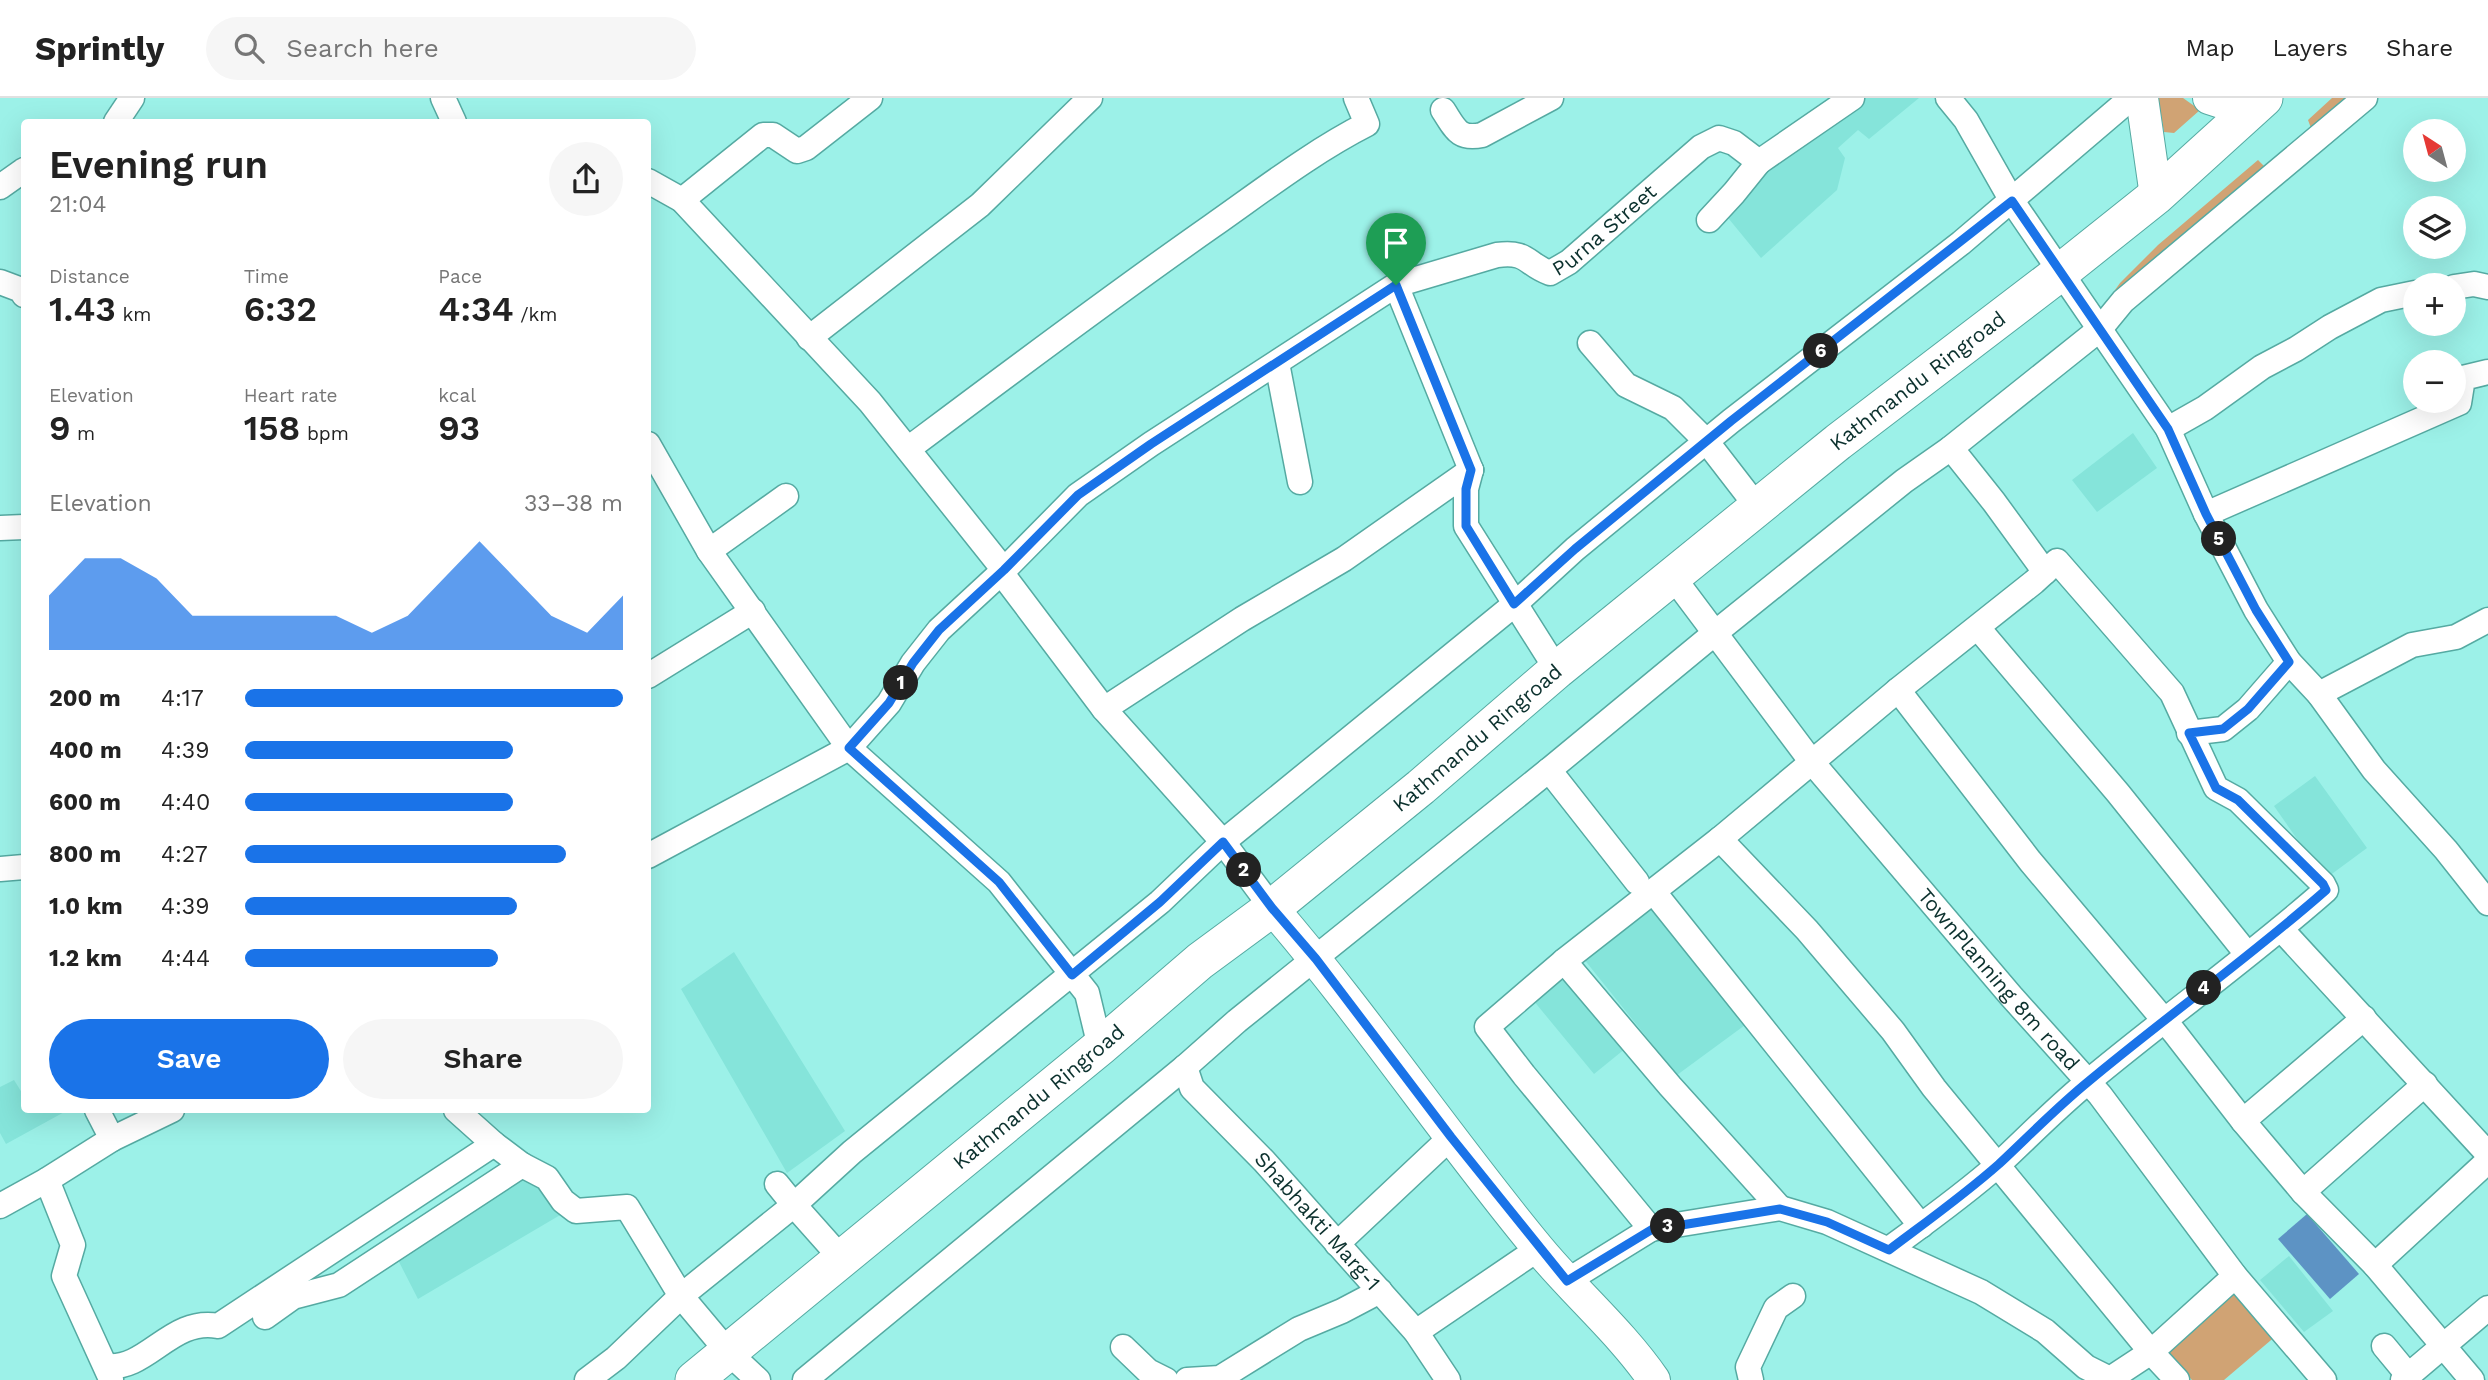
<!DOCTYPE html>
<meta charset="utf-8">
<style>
:root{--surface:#fff;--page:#f6f6f6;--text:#222;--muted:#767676;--line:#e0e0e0;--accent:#1a73e8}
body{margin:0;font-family:"Work Sans",sans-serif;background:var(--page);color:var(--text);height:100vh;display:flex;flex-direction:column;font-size:26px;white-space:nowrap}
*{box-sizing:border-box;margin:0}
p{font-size:23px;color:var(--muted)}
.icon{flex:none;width:38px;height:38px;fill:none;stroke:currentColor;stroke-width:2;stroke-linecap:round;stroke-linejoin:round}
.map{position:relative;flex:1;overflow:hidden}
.drawer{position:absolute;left:21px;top:21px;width:630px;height:994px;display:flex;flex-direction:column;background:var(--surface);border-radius:7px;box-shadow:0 7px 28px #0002}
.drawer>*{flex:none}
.needle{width:46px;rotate:324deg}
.tools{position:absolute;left:2403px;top:21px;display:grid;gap:14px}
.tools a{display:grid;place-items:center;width:63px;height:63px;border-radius:50%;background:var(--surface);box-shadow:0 7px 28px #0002;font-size:35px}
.pin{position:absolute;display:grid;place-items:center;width:60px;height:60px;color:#fff;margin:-72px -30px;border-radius:50% 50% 50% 0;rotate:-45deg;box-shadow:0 0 7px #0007}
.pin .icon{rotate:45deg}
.km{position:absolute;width:35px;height:35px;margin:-18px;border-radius:50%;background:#222;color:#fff;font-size:19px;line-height:35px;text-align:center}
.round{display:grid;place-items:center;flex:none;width:74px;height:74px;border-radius:37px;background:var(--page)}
.overview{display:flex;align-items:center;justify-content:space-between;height:119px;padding:0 28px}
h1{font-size:38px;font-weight:600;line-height:52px}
.metrics{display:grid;grid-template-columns:repeat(3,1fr);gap:10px;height:119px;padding:7px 28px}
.metrics div{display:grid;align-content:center}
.metrics b{font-size:35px;font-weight:600}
.metrics small{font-size:19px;font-weight:400}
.metrics p{font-size:19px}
.chart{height:196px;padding:14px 28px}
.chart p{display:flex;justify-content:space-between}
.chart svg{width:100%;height:126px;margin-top:7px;fill:var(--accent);opacity:.7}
.action{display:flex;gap:14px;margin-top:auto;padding:14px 28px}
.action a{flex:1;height:80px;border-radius:42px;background:var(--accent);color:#fff;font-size:28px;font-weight:600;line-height:80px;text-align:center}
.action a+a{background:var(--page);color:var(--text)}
ul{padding:0 28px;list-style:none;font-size:23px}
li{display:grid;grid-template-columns:112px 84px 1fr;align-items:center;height:52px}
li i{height:18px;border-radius:9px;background:var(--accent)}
header{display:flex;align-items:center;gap:42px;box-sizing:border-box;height:98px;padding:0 35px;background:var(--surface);border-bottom:2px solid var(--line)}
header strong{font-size:33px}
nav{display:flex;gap:38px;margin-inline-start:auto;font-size:24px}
.search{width:490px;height:63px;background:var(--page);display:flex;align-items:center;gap:18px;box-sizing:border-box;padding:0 24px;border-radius:38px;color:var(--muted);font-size:26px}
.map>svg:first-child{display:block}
.built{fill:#85e4da}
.green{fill:#d0a374}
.water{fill:#5d93c4}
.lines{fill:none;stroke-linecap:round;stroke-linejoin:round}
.minor-casing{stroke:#55aaa2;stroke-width:27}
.major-casing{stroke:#55aaa2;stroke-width:34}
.highway-casing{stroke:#55aaa2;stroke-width:39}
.minor{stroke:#fff;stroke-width:24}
.major{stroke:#fff;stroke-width:32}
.highway{stroke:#fff;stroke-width:37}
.route-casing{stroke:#fff;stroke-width:14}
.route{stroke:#1a73e8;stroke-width:9}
.labels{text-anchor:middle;stroke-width:5;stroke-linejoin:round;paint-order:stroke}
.street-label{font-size:21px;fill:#0c312e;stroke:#a9fef5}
</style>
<header>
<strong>Sprintly</strong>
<div class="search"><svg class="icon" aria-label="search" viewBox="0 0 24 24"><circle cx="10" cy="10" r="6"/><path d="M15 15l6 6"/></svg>Search here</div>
<nav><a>Map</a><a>Layers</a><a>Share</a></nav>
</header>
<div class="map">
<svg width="2488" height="1282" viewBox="0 0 2488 1282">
<rect width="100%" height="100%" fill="#9cf1e8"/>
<path class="built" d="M1859 0H1919L1869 41 1858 32 1838 50 1845 60 1837 92 1761 160 1724 115 1782 51Z
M2133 335 2157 370 2097 414 2072 382Z
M2315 678 2367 750 2325 781 2274 708Z
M1656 794 1756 919 1677 977 1579 855Z
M734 854 845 1033 787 1075 681 891Z
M1565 876 1626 950 1594 976 1533 902Z
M14 982 24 998V1012H68L6 1046 0 1035V989Z
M523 1075 567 1113 418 1201 396 1158Z
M2289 1158 2333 1213 2304 1234 2260 1182Z"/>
<path class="green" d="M2158 0H2183L2200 12 2174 35 2164 34Z
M2332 0H2346L2311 30 2308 22Z
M2258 62 2264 68 2110 199 2120 185 2158 147Z
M2233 1193 2277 1237 2224 1282H2192L2164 1254Z"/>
<path class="water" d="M2307 1116 2359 1176 2330 1201 2278 1141Z"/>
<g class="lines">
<defs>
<g id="minor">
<path d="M443 0 454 24"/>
<path d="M1948 0 1966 22 2012 103 2168 331 2206 416 2256 512 2289 564 2319 596 2374 672 2446 752 2488 805"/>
<path d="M1443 12C1455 30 1458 42 1482 37L1551 0"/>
<path d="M116 24 132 0"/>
<path d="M648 83 682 102 870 304 1004 472 1006 481 1104 611 1223 744 1272 810"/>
<path d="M0 89 24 72"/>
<path d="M682 102 763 37H773L797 53 806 50 870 0"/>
<path d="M1709 122 1734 95 1759 64"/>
<path d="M0 184 24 193V197"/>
<path d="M2454 189 2474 186 2488 189"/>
<path d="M809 240 980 107 1090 0"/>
<path d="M1590 245 1626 287 1673 310 1707 344 1758 410"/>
<path d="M1277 265 1300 384"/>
<path d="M2168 331 2205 310 2262 269 2296 251 2330 229 2381 202 2415 195"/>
<path d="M648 346 709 453 849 650 999 784 1087 895 1100 949"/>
<path d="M1951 350 1994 404 2045 474"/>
<path d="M908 351C1008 276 1109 200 1212 128 1262 93 1312 54 1367 26L1356 0"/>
<path id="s1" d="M1471 372 1396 187 1497 157C1529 153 1525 166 1550 175L1569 164 1701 49 1719 40 1734 45 1759 64 1852 0"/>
<path d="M1471 372 1466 391V428L1557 572"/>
<path d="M2206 416 2459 305 2463 280 2488 274"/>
<path d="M0 430 24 429"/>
<path d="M709 453 786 398"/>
<path id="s2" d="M1673 479 1811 663 2011 898 2100 997 2235 1178 2324 1282"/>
<path d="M1978 530 2118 695 2247 856"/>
<path d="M648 578 753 513"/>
<path d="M1898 592 2030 763 2174 934 2243 1023 2303 1094 2375 1167 2472 1282"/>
<path d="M2319 596 2412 547 2456 539 2488 522"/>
<path d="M1104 611 1242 521 1344 461 1471 372"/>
<path d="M2189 635 2223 631 2248 611 2289 564"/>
<path d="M1549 672 1637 784"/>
<path d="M1720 741 1807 832 1893 933 1934 990 2151 1254 2177 1282"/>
<path d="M648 758 849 650 889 605 913 565 939 532 1004 472 1078 397 1151 346 1396 187"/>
<path d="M0 771 24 769"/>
<path d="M1653 793 1921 1128"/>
<path d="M2281 831 2488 1056"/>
<path d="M1564 863 1670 988 1780 1110"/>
<path id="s3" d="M1185 969 1192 990 1264 1063 1416 1234 1448 1282"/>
<path d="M97 1012 112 1041 47 1082 73 1147 64 1178 111 1281"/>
<path d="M456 1012 494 1046 522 1067 547 1080 563 1103 576 1113 627 1109 681 1198 728 1254 758 1282"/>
<path d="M2243 1023 2364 920"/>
<path d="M112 1041 172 1012"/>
<path d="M777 1086 794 1107 842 1161"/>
<path d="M2303 1094 2425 986"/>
<path d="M0 1108 47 1082"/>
<path d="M1337 1146 1451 1039"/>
<path d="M1889 1151C1926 1124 1964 1097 1999 1066 2029 1038 2057 1009 2089 983 2167 918 2250 859 2326 792L2323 786 2238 702 2216 690 2172 595 2057 463 2034 484 1898 592 1720 741 1564 863 1487 929 1524 977 1651 1131 1780 1110 1827 1124 1981 1194 2045 1233 2086 1269 2110 1281 2151 1254 2235 1178"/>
<path d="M2375 1167 2488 1063"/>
<path d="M1567 1183 1651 1131"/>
<path d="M265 1219 293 1199 339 1187 522 1067"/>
<path d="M1416 1234 1538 1151"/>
<path d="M2384 1248 2408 1277"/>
<path d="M1123 1249 1148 1273 1166 1282"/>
<path d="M106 1268C147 1273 171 1219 218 1228L494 1046"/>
<path d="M587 1282 616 1260 681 1198 794 1107 852 1054 1160 804 1223 744 1515 506 1575 451 1731 323 1961 145 2131 0"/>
<path d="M805 1282 1185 969 1237 923 1549 672 1715 535 1904 383 1951 350 2100 231 2123 203 2365 0"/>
<path d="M1187 1282 1220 1280 1299 1231 1342 1213 1380 1193"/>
<path d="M1751 1282 1748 1269 1776 1210 1793 1198"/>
<path d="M2403 1282 2488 1210"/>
</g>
<path id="major" d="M2142 0 2156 98
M2209 0 2249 13
M1272 810C1366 919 1446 1039 1538 1150 1575 1195 1621 1234 1654 1282"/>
<g id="highway">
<path id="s4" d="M694 1282 1100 949 1200 863 1272 810 1421 689 1557 572 1838 344 2062 173 2156 98 2264 0"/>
</g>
</defs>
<use href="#minor" class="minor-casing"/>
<use href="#major" class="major-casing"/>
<use href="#highway" class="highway-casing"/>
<use href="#minor" class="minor"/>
<use href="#major" class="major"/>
<use href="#highway" class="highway"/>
</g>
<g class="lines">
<defs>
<path id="route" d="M2012 103 2168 331 2206 416 2256 512 2289 564 2248 611 2223 631 2189 635 2216 690 2238 702 2323 786 2326 792C2250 859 2167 918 2089 983 2057 1009 2029 1038 1999 1066 1964 1097 1926 1124 1889 1152L1827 1124 1780 1111 1651 1132 1567 1183 1451 1039 1316 861 1272 810 1223 744 1160 804 1072 877 999 784 849 650 889 605 913 565 939 532 1004 472 1078 397 1151 346 1396 187 1471 372 1466 391V428L1514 506 1575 451 1731 323Z"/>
</defs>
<use href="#route" class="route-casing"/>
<use href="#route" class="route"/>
</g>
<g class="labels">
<g class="street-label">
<text dy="7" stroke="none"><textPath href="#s1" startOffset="432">Purna Street</textPath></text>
<text dy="7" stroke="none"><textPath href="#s4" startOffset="1580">Kathmandu Ringroad</textPath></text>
<text dy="7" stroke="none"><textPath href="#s4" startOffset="1013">Kathmandu Ringroad</textPath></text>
<text dy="7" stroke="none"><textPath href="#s2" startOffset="518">TownPlanning 8m road</textPath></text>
<text dy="7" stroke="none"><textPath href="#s4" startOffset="446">Kathmandu Ringroad</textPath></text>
<text dy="7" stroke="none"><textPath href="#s3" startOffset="205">Shabhakti Marg-1</textPath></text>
</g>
</g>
</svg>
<div class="tools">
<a><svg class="needle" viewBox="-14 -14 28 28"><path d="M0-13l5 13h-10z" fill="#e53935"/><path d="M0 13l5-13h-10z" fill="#767676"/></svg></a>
<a><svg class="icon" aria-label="layers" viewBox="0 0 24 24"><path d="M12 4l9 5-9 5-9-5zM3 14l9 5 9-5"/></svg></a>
<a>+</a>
<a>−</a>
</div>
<div class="pin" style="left:1396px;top:187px;background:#1e9e55"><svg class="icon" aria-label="arrive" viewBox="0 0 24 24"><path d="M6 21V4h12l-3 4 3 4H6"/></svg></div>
<b class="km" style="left:901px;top:585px">1</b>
<b class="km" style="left:1244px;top:772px">2</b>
<b class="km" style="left:1668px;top:1128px">3</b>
<b class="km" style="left:2204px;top:890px">4</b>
<b class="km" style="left:2219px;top:441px">5</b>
<b class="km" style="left:1821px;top:253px">6</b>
<section class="drawer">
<div class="overview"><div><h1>Evening run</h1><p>21:04</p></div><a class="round"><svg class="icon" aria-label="share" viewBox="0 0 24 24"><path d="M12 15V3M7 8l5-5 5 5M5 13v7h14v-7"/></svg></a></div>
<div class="metrics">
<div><p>Distance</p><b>1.43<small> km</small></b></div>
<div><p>Time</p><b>6:32</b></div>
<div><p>Pace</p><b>4:34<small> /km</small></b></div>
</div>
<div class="metrics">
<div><p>Elevation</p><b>9<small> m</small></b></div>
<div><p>Heart rate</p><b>158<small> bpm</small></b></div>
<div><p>kcal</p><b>93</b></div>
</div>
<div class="chart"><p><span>Elevation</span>33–38 m</p>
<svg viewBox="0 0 160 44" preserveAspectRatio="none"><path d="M0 44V25L10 12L20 12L30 19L40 32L50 32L60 32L70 32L80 32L90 38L100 32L110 19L120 6L130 19L140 32L150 38L160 25V44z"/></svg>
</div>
<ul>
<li><b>200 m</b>4:17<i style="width:100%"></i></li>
<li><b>400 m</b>4:39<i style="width:71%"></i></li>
<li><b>600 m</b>4:40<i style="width:71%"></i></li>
<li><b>800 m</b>4:27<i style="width:85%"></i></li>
<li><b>1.0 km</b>4:39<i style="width:72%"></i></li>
<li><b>1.2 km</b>4:44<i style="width:67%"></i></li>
</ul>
<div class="action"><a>Save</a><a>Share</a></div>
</section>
</div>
